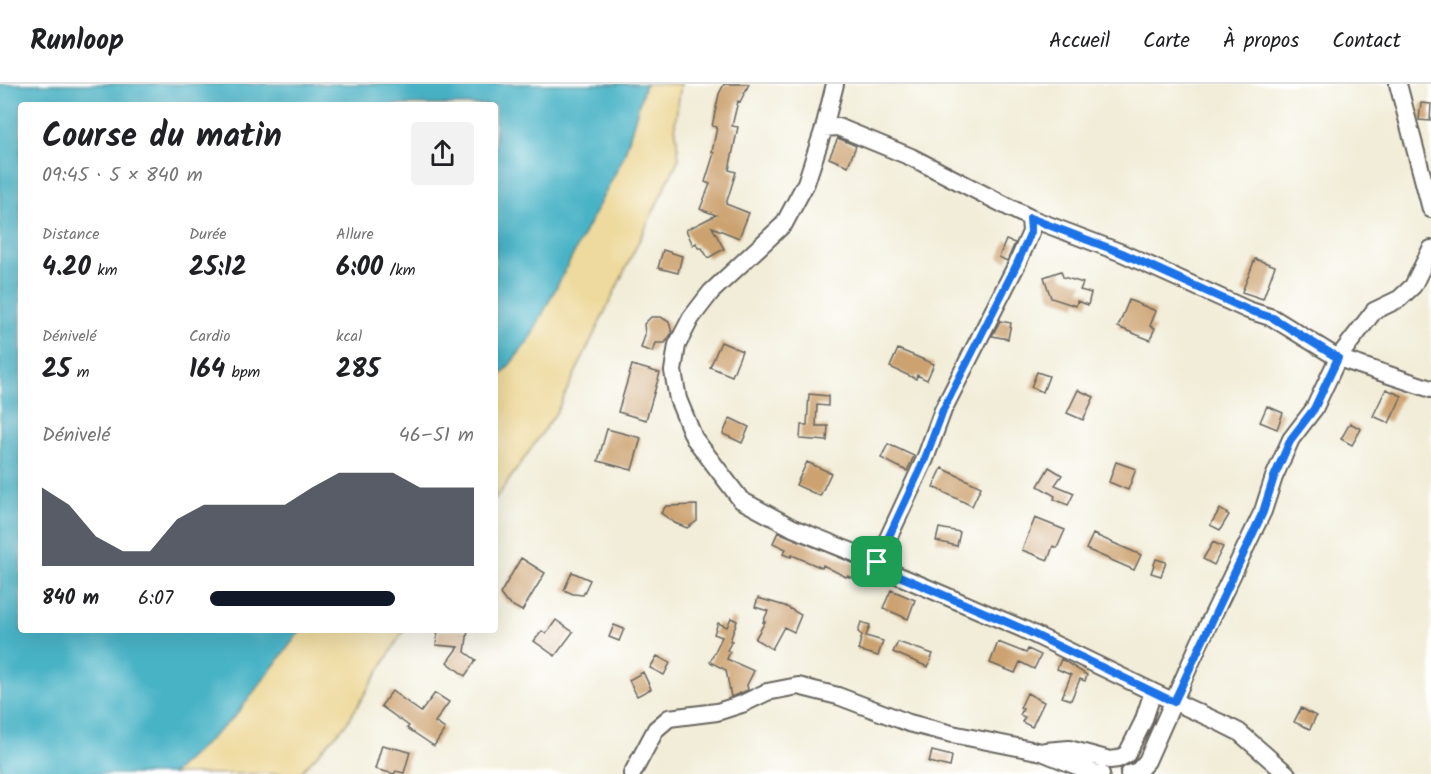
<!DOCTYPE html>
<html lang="fr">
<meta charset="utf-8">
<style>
:root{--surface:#fff;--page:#f2f2f2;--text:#202124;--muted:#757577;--line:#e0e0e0;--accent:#111827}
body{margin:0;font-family:Kalam,sans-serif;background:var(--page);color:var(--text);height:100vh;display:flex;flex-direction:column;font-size:22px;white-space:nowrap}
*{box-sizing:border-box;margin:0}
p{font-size:20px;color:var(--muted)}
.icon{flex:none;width:33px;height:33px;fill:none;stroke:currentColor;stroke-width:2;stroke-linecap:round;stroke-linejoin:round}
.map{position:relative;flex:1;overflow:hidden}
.sheet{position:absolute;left:18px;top:18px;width:480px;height:531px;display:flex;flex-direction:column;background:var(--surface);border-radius:6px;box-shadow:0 6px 24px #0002}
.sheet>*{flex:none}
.pin{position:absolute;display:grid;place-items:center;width:51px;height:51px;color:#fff;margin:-26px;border-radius:12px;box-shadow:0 3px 9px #0006}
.round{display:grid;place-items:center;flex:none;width:63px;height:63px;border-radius:6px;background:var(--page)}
.overview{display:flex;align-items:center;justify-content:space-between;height:102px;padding:0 24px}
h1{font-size:33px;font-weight:700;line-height:45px}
.stats{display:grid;grid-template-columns:repeat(3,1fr);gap:9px;height:102px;padding:6px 24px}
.stats div{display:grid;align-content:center}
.stats b{font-size:26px;font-weight:700}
.stats small{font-size:16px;font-weight:400}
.stats p{font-size:16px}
.chart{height:168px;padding:12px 24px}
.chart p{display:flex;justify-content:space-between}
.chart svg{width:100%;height:108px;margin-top:6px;fill:var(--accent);opacity:.7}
ul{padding:0 24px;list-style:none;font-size:20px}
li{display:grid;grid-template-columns:96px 72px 1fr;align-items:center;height:45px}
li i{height:15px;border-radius:8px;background:var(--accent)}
header{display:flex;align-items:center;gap:36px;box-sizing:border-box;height:84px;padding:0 30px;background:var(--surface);border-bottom:2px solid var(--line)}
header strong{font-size:28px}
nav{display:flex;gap:33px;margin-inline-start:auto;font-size:21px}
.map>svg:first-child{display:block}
.sand{fill:#eeda9e;stroke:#857b5d;stroke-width:1.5}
.water{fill:#48b3c6;stroke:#326871;stroke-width:1.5}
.building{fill:#cca26f}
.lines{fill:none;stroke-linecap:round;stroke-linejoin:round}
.minor-casing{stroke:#67655e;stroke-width:20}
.minor{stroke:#fff;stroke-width:16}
.route-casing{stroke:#fff;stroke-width:12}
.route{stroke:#1a73e8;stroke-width:8}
</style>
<header>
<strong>Runloop</strong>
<nav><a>Accueil</a><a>Carte</a><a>À propos</a><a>Contact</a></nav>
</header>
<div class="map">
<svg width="1431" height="690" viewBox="0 0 1431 690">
<rect width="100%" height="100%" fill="#fff"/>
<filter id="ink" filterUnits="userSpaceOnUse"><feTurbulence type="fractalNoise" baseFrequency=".0167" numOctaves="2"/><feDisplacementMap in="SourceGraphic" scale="12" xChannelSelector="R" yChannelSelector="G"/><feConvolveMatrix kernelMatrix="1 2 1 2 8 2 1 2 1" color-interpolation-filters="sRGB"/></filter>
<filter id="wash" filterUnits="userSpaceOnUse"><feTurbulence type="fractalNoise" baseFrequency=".008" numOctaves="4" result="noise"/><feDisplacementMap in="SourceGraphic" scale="24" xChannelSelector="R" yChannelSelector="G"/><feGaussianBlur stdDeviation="1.35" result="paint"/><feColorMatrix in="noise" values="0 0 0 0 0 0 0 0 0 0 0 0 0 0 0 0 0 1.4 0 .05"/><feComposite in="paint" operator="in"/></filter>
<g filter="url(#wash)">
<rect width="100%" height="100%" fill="#f2edd8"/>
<path class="sand" d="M645 0H681L675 40 679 74 556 329 495 416V299L529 256 624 72Z
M301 546H404L347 639 299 690H172L236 631Z"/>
<path class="water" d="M0 0H645L624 72 529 256 495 299V21H21V546H301L236 631 172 690H0Z"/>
<g id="blocks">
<path class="building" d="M724 0H749L740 18 738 17 732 42 738 43 729 86 736 88 726 120 749 129 739 154 712 143 724 165 708 174 702 164H698L696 159 693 161 686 146 716 131 700 125 710 100 705 98 714 69 712 68 717 43 712 42 719 10Z
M1421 19 1431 20 1430 37 1419 36Z
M838 54 856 62 848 82 829 74Z
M1006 156 1015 159 1007 177 999 173Z
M663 166 682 172 678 189 658 184Z
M1255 175 1275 182 1263 215 1242 208Z
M1061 187 1063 193 1083 199 1080 206 1091 209 1088 221 1077 217 1076 222 1051 214 1044 193Z
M1129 216 1156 227 1150 242 1155 244 1150 256 1118 243Z
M651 233H661L669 238 672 249 665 259H656L653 268 641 264 645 251 644 240Z
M1000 237 1011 239 1008 255 992 252Z
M721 258 742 267 732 292 710 283Z
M898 265 934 280 927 296 917 291 916 295 890 283Z
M632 281 660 289 646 336 618 328Z
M1037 288 1049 292 1043 308 1031 303Z
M1386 305 1402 312 1389 339 1373 332Z
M1078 306 1094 313 1083 336 1067 329Z
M809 310 828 312V322L817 321 816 342H828L827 357 800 355 801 341H807Z
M1267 322 1283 329 1277 345 1260 338Z
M730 334 749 343 742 359 723 350Z
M1350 339 1361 345 1352 361 1341 355Z
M607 345 641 354 632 386 598 377Z
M888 360 914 372 907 387 881 374Z
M807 378 831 389 820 412 796 401Z
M1116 378 1136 385 1128 406 1109 398Z
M1049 383 1062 391 1055 401 1074 409 1068 421 1054 415 1055 412 1038 402Z
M942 384 981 403 972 422 933 403Z
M697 421V437L687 444 675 439 661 429 666 422Z
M1220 425 1229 431 1220 446 1210 441Z
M1035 434 1065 446 1057 464 1053 462 1048 476 1022 466Z
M939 444 960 448 957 462 936 457Z
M778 448 872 487 867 500 847 492 846 493 823 481 822 484 792 471 791 473 783 470 786 465 773 459Z
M1093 450 1141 471 1134 486 1086 465Z
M1213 458 1223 463 1214 481 1203 475Z
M521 474 545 489 522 527 506 518 500 510Z
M1156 475 1166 478 1161 492 1151 489Z
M572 488 590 496 583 511 573 510 564 506Z
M891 506 915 516 908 535 883 524Z
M758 514 785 522 801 531 794 548 784 543 772 565 755 555 765 538H763L768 527 755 523Z
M731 534 737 537 730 557H732L727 566 730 568 727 575 754 587 747 601 748 606 731 613 726 586 710 578 722 553 714 550 718 539 727 543Z
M556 536 573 548 555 572 534 557 542 547 546 550Z
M861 538 870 541 866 552 883 557 878 572 858 566 862 551 858 548Z
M614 541 624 545 619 557 609 553Z
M438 546H468L465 568 476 576 465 592 447 578 458 563 436 561Z
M898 558 933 570 928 583 893 568Z
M998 558 1026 569 1028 565 1041 571 1034 585 1020 578 1015 589 990 579Z
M657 572 670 579 664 591 650 584Z
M1061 575 1087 591 1085 597 1080 595 1071 616 1062 613 1071 591 1057 585Z
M643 588 651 605 637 612 629 596Z
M392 607 421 628 435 609 449 618 435 638 445 645 434 662 407 644 409 642 381 622Z
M1027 609 1044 618 1032 643 1022 638 1025 633 1020 631 1023 625 1020 624Z
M1301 624 1316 632 1310 645 1294 638Z
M382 661 410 668 404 689 396 687 394 690 375 685Z
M932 667 952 672 950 683 929 678Z"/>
</g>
</g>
<g filter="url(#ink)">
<use href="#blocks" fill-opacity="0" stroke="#67655e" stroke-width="1.5"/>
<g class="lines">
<defs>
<path id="minor" d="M835 0 824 44 806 99 784 140 711 208 691 234 677 261 673 287 678 315 694 354 741 416 793 444 877 478 897 491 1023 545 1153 608 1221 639 1239 648 1287 690
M1398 0 1431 125
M824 44 838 43 911 73 1030 134 1122 169 1248 226 1273 234 1338 274 1314 325 1291 355 1274 393 1263 427 1199 560 1147 677 1138 687 1129 690
M1431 165 1413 202 1399 215 1374 227 1338 274 1431 305
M877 478 925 375 943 326 1017 180 1031 148 1030 134
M1045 667 1069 665 1110 676 1118 675 1127 670 1143 638 1153 608
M632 690 656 645 669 634 717 628 742 620 767 608 798 602 838 612 909 639 952 650 1042 668 1094 689 1101 690"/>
</defs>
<use href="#minor" class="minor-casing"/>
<use href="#minor" class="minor"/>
</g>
</g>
<g class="lines" filter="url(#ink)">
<defs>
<path id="route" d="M1030 134 1122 169 1248 226 1273 234 1338 274 1314 325 1291 355 1274 393 1263 428 1174 618 1023 545 897 491 877 478 925 375 943 326 1017 180 1031 148Z"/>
</defs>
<use href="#route" class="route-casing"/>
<use href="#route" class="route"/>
</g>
</svg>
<div class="pin" style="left:877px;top:478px;background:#1e9e55"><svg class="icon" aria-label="arrive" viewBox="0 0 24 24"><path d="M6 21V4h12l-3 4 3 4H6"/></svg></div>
<section class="sheet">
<div class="overview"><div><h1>Course du matin</h1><p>09:45 · 5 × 840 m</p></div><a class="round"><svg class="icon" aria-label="share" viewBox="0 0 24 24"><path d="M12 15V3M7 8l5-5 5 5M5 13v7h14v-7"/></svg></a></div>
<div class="stats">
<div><p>Distance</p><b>4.20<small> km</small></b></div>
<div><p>Durée</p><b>25:12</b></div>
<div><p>Allure</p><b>6:00<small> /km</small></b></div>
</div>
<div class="stats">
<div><p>Dénivelé</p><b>25<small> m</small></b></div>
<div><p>Cardio</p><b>164<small> bpm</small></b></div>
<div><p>kcal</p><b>285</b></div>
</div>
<div class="chart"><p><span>Dénivelé</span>46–51 m</p>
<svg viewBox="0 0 160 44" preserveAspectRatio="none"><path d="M0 44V12L10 19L20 32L30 38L40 38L50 25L60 19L70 19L80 19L90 19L100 12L110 6L120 6L130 6L140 12L150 12L160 12V44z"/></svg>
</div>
<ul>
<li><b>840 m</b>6:07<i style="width:70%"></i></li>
</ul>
</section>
</div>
